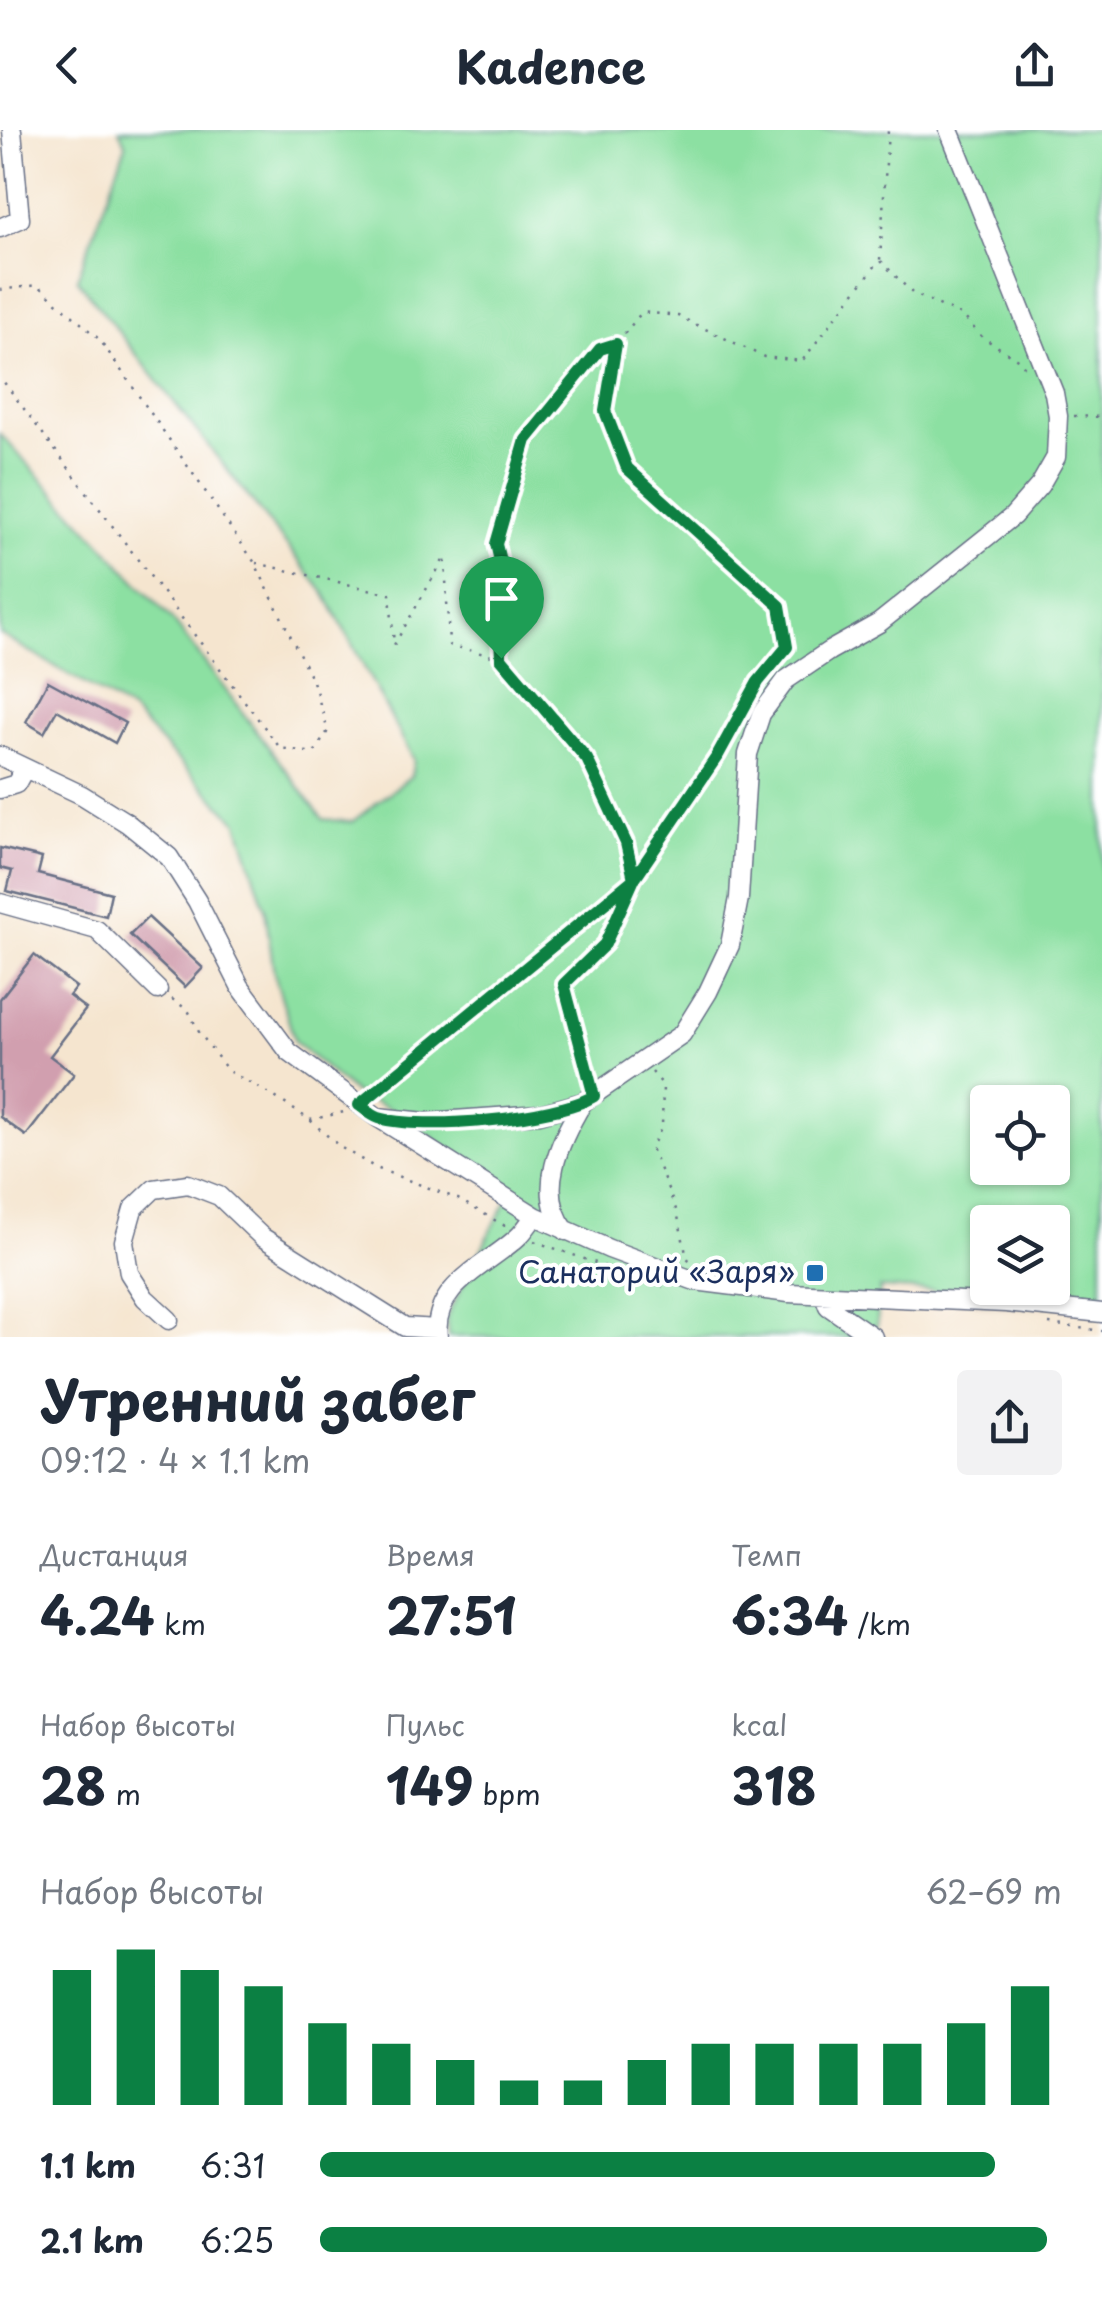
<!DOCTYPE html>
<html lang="ru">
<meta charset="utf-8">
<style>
:root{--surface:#fff;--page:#f2f2f3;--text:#1f2937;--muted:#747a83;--accent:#0b8043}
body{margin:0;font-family:"Playpen Sans",sans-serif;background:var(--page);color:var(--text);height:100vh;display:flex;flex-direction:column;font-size:38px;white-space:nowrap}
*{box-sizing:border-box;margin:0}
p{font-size:32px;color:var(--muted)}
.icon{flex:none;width:55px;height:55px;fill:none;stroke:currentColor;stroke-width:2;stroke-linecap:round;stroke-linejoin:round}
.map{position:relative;height:1207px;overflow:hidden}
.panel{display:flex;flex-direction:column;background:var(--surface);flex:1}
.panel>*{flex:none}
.controls{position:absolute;left:970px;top:955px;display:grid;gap:20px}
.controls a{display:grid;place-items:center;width:100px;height:100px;border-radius:10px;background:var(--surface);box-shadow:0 2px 8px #0004;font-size:50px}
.pin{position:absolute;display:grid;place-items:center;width:85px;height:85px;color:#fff;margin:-102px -42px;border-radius:50% 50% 50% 0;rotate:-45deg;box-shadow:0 0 10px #0007}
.pin .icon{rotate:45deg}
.round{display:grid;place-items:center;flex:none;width:105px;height:105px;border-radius:10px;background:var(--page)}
.head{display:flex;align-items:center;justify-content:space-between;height:170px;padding:0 40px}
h1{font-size:55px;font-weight:700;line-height:75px}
.stats{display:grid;grid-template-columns:repeat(3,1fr);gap:15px;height:170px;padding:10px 40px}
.stats div{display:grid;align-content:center}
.stats b{font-size:50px;font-weight:700}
.stats small{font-size:28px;font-weight:400}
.stats p{font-size:28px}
.chart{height:280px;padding:20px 40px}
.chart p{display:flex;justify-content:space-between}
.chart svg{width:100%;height:180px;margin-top:10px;stroke:var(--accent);stroke-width:6}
ul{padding:0 40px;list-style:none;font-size:32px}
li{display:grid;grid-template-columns:160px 120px 1fr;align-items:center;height:75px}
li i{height:25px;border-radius:12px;background:var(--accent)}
header{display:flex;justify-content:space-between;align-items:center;height:130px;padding:0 40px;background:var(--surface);font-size:45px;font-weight:700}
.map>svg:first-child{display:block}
.green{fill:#8ce0a2;stroke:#548880;stroke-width:2.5;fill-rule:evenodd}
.building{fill:#d19faf}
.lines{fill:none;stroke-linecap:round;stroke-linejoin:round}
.minor-casing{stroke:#676f86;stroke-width:21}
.path{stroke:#676f86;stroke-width:2.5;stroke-dasharray:2.5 8;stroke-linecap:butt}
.minor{stroke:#fff;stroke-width:18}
.route-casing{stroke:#fff;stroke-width:20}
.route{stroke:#0b8043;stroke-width:12}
.poi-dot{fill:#1f6fb2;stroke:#fff;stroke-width:4}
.labels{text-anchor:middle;stroke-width:8;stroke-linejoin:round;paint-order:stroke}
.poi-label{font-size:30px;fill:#1b2f5e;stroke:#fff;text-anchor:end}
</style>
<header><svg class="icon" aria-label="back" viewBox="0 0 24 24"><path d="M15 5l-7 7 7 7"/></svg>Kadence<svg class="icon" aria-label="share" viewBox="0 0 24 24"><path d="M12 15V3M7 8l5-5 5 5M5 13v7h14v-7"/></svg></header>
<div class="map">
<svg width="1102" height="1207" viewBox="0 0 1102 1207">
<rect width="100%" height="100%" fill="#fff"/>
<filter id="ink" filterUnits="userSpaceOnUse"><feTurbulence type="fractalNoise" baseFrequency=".01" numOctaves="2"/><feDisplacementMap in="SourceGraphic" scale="20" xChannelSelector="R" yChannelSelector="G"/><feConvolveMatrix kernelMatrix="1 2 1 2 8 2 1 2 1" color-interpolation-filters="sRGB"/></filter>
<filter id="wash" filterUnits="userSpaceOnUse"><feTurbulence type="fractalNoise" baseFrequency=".0048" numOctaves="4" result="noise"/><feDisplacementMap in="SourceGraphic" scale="40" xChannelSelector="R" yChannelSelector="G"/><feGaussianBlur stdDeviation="2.25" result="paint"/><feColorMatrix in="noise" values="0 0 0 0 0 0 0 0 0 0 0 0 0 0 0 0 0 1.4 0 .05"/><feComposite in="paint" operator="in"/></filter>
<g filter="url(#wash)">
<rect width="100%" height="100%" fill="#f5e5cf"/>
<path class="green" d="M119 0H1102V1175L1078 1169 880 1158 877 1195 872 1207H448L446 1188 510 1064 402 985 353 962 295 912 274 843 265 779 238 693 131 581 0 504V304L174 492 323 689 352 692 411 646 414 630 325 464 77 149 126 15ZM988 972H1052V1038H988ZM988 1092H1052V1158H988Z"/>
<g id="blocks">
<path class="building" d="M48 551 125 593 115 613 57 580 44 603 26 592Z
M0 718 42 728 38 744 111 763 106 786 7 761 12 741 0 738Z
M148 787 203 838 185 857 130 805Z
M34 825 76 857 69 866 86 879 50 926 74 944 26 1006 0 987V869Z"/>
</g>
</g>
<g filter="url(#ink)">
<use href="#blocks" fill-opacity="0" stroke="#676f86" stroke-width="2.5"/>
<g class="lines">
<defs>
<path id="minor" d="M0 98 20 89 12 0
M0 626 82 665 127 693 169 727 197 771 240 856 289 922 377 987 535 1086 609 1119 695 1151 789 1163 1006 1173 1102 1183
M0 659 16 654 25 638
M0 773 97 800 158 860
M377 987 426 992 540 984 583 972 682 904 708 862 730 815 739 768 748 624 761 584 786 550 829 521 879 493 1013 386 1040 355 1056 327 1058 286 1054 263 949 0
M566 1101C535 1062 560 1010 583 972
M824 1165 828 1176 873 1207
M169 1190 145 1168 129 1143 124 1111 133 1079 154 1059 188 1054 219 1066 262 1107 405 1197 437 1199
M438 1207C431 1154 490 1135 520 1105 525 1100 530 1092 535 1086"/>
</defs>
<use href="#minor" class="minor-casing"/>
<path class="path" d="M881 131 912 163 963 186 982 207 1019 230 1028 241
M0 160 38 155 100 210 255 433 314 554 328 601 314 623 280 618 0 247
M615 214 600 219 525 310 496 414 504 448 498 464 501 528 587 629 625 713 634 746
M1074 286 1102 287
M256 433 390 464 394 515 445 427 449 515 500 528
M172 869 188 880 199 902 228 941 270 964 310 990 340 1017 376 1038 458 1069 505 1096
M652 942 663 955 662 997 651 1018 677 1082 687 1128 693 1133
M590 949 564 854 605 814 633 753
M372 965 634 749 717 625 758 552 787 517 780 476 627 338 605 281 616 214 642 182 678 186 764 227 802 231 880 130 888 0
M310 990 344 982
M534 1111 663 1157
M1049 1194 1102 1201"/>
<use href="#minor" class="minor"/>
</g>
</g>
<g class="lines" filter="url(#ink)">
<defs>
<path id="route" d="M501 528 587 629 626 713 634 749 359 975C365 979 372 986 379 988 422 1001 556 989 594 966L564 854 605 814 634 749 718 625 758 552 787 517 780 476 627 338 605 281 616 214 600 219 526 310 496 414 504 448 498 464 501 528"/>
</defs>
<use href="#route" class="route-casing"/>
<use href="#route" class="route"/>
</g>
<rect class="poi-dot" x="805" y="1133" width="20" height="20" rx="5"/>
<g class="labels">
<g class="poi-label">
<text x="795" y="1153">Санаторий «Заря»</text>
</g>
</g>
</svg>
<div class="controls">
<a><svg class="icon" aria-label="locate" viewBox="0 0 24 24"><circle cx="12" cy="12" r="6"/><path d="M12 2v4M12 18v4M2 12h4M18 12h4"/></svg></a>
<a><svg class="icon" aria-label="layers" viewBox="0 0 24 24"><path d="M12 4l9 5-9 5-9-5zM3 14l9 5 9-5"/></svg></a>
</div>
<div class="pin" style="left:501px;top:528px;background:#1e9e55"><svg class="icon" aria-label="arrive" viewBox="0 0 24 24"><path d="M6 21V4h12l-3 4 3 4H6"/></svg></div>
</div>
<section class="panel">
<div class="head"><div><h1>Утренний забег</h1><p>09:12 · 4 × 1.1 km</p></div><a class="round"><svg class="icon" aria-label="share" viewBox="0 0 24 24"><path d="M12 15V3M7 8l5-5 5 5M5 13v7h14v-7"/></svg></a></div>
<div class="stats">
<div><p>Дистанция</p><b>4.24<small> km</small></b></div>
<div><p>Время</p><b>27:51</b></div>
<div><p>Темп</p><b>6:34<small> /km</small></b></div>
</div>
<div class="stats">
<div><p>Набор высоты</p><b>28<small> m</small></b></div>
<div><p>Пульс</p><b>149<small> bpm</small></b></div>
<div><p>kcal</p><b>318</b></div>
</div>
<div class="chart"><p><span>Набор высоты</span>62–69 m</p>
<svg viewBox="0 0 160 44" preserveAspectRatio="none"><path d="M5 44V11M15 44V6M25 44V11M35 44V15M45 44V24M55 44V29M65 44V33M75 44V38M85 44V38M95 44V33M105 44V29M115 44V29M125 44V29M135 44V29M145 44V24M155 44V15"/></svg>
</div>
<ul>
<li><b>1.1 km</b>6:31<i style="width:91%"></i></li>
<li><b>2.1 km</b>6:25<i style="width:98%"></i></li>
</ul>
</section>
